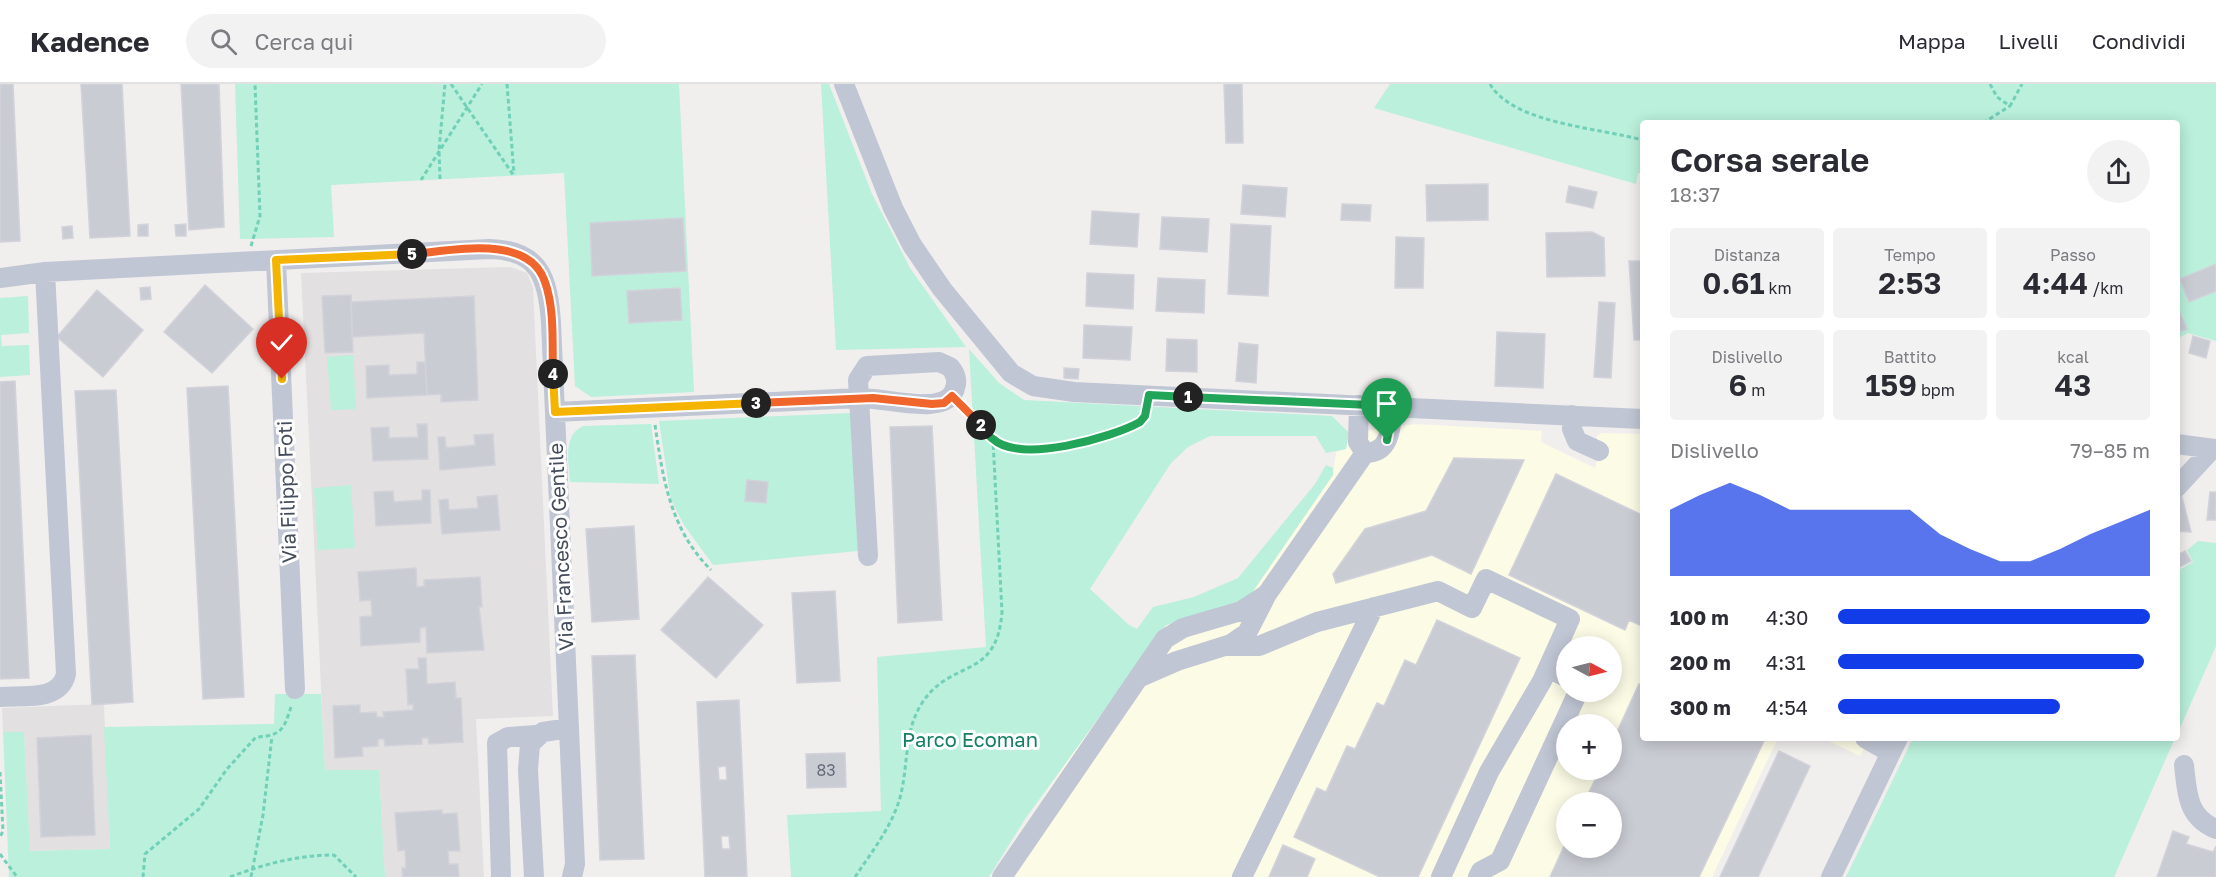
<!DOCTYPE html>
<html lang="it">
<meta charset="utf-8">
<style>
:root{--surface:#fff;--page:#f2f2f3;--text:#2b2b33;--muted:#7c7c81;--line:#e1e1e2;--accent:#123ce7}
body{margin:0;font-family:"Golos Text",sans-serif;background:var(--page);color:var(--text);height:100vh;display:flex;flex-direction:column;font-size:22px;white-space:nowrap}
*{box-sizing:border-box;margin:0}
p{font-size:20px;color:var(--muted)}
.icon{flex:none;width:33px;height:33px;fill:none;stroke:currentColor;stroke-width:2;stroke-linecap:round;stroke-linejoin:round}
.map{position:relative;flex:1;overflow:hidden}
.details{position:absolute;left:1640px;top:36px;width:540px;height:621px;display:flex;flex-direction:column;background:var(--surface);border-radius:6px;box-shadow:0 3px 15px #0003}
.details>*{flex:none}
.needle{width:39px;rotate:97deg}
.tools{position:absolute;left:1556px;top:552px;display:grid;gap:12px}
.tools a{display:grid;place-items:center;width:66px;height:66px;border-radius:50%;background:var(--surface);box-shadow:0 3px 15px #0003;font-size:30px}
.pin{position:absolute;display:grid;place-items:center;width:51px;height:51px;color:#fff;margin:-62px -26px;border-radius:50% 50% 50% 0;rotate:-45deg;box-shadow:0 0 6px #0007}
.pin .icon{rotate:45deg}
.km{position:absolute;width:30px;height:30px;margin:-15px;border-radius:50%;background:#222;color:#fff;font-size:16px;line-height:30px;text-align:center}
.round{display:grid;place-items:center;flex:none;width:63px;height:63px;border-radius:32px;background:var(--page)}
.summary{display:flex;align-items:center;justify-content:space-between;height:102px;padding:0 30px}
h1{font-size:33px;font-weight:600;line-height:45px}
.figures{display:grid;grid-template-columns:repeat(3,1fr);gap:9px;height:102px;padding:6px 30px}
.figures div{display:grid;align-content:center;border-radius:6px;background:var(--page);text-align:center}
.figures b{font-size:30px;font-weight:600}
.figures small{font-size:16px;font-weight:400}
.figures p{font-size:16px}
.chart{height:168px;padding:12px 30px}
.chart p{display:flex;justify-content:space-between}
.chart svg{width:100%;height:108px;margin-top:6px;fill:var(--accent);opacity:.7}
ul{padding:0 30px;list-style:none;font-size:20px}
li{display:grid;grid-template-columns:96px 72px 1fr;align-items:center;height:45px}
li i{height:15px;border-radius:8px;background:var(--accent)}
header{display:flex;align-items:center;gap:36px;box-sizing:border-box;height:84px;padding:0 30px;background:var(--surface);border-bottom:2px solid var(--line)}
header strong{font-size:28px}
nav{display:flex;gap:33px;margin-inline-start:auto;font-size:21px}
.search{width:420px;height:54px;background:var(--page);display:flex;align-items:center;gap:15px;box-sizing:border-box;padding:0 21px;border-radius:33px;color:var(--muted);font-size:22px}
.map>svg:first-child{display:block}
.commercial{fill:#fcfbe6;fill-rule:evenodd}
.education{fill:#e2e0e0;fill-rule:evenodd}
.green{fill:#baf0dc}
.building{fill:#caccd4;stroke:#d2d2da;stroke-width:1.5;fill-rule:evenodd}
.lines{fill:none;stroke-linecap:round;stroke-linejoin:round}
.path{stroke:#71d0b7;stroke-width:3;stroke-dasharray:4.5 3;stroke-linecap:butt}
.minor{stroke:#c1c6d4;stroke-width:20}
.split-1-casing{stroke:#fff;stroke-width:12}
.split-2-casing{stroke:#fff;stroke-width:12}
.split-3-casing{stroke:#fff;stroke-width:12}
.split-4-casing{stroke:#fff;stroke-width:12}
.split-5-casing{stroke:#fff;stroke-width:12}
.split-6-casing{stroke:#fff;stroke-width:12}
.split-1{stroke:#22a559;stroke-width:8}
.split-2{stroke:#22a559;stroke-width:8}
.split-3{stroke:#f0652b;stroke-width:8}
.split-4{stroke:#f5b400;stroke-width:8}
.split-5{stroke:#f0652b;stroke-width:8}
.split-6{stroke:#f5b400;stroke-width:8}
.labels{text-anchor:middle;stroke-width:6;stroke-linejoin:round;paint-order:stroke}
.number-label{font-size:16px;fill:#666c7a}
.street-label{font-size:20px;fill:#454c5c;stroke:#fff}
.park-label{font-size:20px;fill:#138064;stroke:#fff}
</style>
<header>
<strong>Kadence</strong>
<div class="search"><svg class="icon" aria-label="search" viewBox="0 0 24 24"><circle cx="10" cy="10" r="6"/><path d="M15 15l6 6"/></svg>Cerca qui</div>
<nav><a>Mappa</a><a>Livelli</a><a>Condividi</a></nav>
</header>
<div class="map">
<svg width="2216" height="793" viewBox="0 0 2216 793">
<rect width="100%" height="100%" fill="#f1eeee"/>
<path class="commercial" d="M1416 340 1542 347 1541 358 1595 384 1600 363 1597 359V352L1602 349 1642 350V654H1778L1712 793H990L1071 672 1167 541 1247 515 1333 391 1336 368 1346 365 1349 349ZM1566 562H1611V608H1566ZM1566 640H1611V686H1566ZM1566 718H1611V764H1566Z
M1822 654H1869L1860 672Z"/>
<path class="education" d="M511 183 527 189 533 204 553 632 476 635 484 793H385L379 686H325L301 189Z
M104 620 110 765 30 767 24 648H3L2 624ZM90 651 95 751 41 753 37 654Z"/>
<path class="green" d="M235 0H679L694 308 591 313 575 302 564 89 331 101 334 153 240 155Z
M821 0H829L872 110 910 184 966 263 836 266Z
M1390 0H2216V257L2188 249 2177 255 2176 39H1642V89H1638L1636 100 1374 24Z
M28 212 29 249 1 251 2 262 29 261 30 291 0 293V214Z
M969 265 999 299 1024 316 1332 332 1349 349 1346 365 1326 369 1316 352H1210L1188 363 1171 379 1090 505 1129 541 1137 545 1153 523 1194 513 1238 494 1315 400 1326 381 1333 384V391L1247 516 1166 541 1025 735 989 793H791L787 731 881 727 877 573 986 563Z
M353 271 356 325 331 326 327 273Z
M852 329 858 467 713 481 684 441 671 416 659 337Z
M651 340 659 400 570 398C569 378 562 352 583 342Z
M351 401 355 464 318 466 314 404Z
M2198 457 2216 459V562L2177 651V487L2193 478 2187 466Z
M275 610H321L325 686H379L385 793H9L3 648H24L30 767 110 765 104 643 274 640Z
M1913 654H2175L2114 793H1846Z"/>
<path class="building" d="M0 0H13L20 157 0 158Z
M81 0H122L130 152 90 154Z
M181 0H219L224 143 189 146Z
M1224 0H1242L1243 59H1226Z
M1488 100V136L1427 137 1426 101Z
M1243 101 1287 104 1285 133 1241 130Z
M1569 102 1597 108 1593 124 1566 118Z
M1342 120 1371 121 1370 137 1341 136Z
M1092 127 1139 130 1137 163 1090 160Z
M1162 133 1209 135 1207 168 1160 165Z
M683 134 686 187 592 192 590 139Z
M148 140V152H138V141Z
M186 140V152H176L175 141Z
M1231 140 1271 142 1268 212 1228 210Z
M72 142 73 154 63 155 62 143Z
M1592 148 1604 154 1605 192 1547 193 1546 149Z
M1396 153 1424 154 1423 204H1395Z
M1629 177H1642V256H1634Z
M2216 180V207L2189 218 2180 195Z
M1087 189 1134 191 1133 225 1086 222Z
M1158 194 1205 196 1204 229 1156 227Z
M205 201 253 245 212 289 164 248Z
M150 203 151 215 141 216 140 204Z
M680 204 682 236 629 239 627 207Z
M97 206 143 246 103 293 57 253Z
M351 211 353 268 325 269 322 212Z
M474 212 478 316 441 318V310L427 311 424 249 352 253 351 218Z
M1599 218 1615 219 1611 294 1594 293Z
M2176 220 2187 245 2176 249Z
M1084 241 1132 243 1130 276 1083 274Z
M1497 248 1545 250 1543 304 1495 302Z
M2193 252 2210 257 2206 274 2189 269Z
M1167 255 1197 256V288L1166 287Z
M1239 259 1258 261 1256 299 1236 297Z
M417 278H425L427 311 367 314 366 282 389 281V291L417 290Z
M1064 284 1079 285 1078 295 1064 294Z
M15 297 29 594 0 595V298Z
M228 302 244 613 203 615 187 304Z
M116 306 133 618 92 621 75 307Z
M417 340H427L428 375 373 377 371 344 389 343V354L418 353Z
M932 342 942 536 898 539 890 343Z
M493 350 495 381 440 386 438 353H445L446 364 475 361 474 351Z
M1454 374 1524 376 1471 490 1432 471 1336 499 1333 490 1365 445 1426 427Z
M1556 390 1642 431V542L1629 536 1625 546 1509 491Z
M2176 390 2191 448 2176 447Z
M747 396 768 398 766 419 745 417Z
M422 406H430L431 439 376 442 374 408 393 407 394 418 422 416Z
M2210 408H2216V436H2207Z
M497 411 500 446 442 450 439 416 448 415 449 426 478 424 477 413Z
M634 442 639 535 592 538 586 445Z
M2185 467 2191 477 2176 485V472Z
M416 484 417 503 424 502V496L480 493 482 523H479L484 566 427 569 426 543 420 544V558L361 562 360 533 372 532 371 516 360 517 358 488Z
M708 493 763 541 716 594 661 546Z
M835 507 840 597 797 599 792 509Z
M1437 536 1520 574 1418 793H1380L1294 753 1317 704 1326 708 1347 662 1355 665 1377 619 1384 622 1405 576 1416 581Z
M635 571 644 775 600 776 592 572Z
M418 574H426L427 600 455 598 456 614H461L463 658 429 660 428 654H422V660L385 662 384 655H378V662L362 663 363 672 335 674 333 622 360 621V629L376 628 377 633H384L383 628 413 626V620L408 621 406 585H419Z
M1639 600 1642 601V654H1757L1764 657 1699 793H1550L1566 758V764H1611V718H1584L1600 686H1611V661Z
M739 616 747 793H705L697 618ZM726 682 727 696H719L718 683ZM721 752H729L730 765H722Z
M91 651 95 751 41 753 37 654Z
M1779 667 1810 682 1758 793H1720Z
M845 669 846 703 807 704 806 670Z
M442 726V730L457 729 460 767H448L449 780H458L459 793H403L402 784H406L405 766 398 767 395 729Z
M2173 747 2189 753 2186 760 2213 768 2216 762V793H2157Z
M1283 761 1315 775 1307 793H1269Z"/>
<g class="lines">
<path class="path" d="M451 0 514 92
M507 0 514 90
M1490 0C1513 40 1601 44 1642 56
M1990 0 1997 13 2010 22 2022 0
M1983 39 2010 22
M440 95 439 66 445 0
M421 96 482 0
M251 162 260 132 255 0
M655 341C663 395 670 445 711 486
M993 357 1022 366 1054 364 1130 343 1140 338 1146 329
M0 688 3 747 0 753
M0 770 17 793
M143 793 145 770 199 725 227 685 256 653C283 652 284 644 292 620
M230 793C264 780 298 771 334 771L356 793
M251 793 263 731 272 652
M855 793C871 769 890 745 899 717 909 685 903 648 922 619 951 574 997 597 1002 528L993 357 962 322"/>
<path class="minor" d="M844 0 893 124 912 161 942 205 1011 289 1033 302 1074 308 1642 335
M276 176 295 605
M0 194 45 188 489 165C540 166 548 194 551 239L575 780 572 793
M939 278 950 283C955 289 958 296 955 304 948 334 884 313 859 314L858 296 867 282Z
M1359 321 1358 358 1365 369C1391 369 1391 343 1393 322
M555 328 859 314 868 472
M1572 331V345L1577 357 1599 367
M2176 360 2216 365
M2176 404 2212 365
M1226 562H1259L1317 538 1438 507 1472 524 1486 495 1570 535 1542 597 1489 688 1441 793
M1548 584 1566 593
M1138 594 1177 577 1231 560 1247 549 1267 510 1365 369
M0 613C22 611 60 618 66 590L45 188
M1865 654 1891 669
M2184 681C2187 709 2187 733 2216 745
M501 793 497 659 508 653 536 651
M534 793 528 686 530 660 543 648 569 644
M1002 793 1165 555 1183 544 1241 527 1267 510
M1242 793 1374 523
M1478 793 1481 787 1500 777 1578 608
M1831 793 1898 654"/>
</g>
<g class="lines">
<defs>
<path id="split-1" d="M1188 313 1393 322 1387 356"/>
<path id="split-2" d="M981 341C985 345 988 352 993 355 1020 380 1111 354 1140 338L1145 332 1149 311 1188 313"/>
<path id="split-3" d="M756 319 873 314 932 320 944 319 952 312 981 341"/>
<path id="split-4" d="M553 290 555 328 756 319"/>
<path id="split-5" d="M412 170C451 167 529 149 545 198 555 226 552 261 553 290"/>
<path id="split-6" d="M282 295 276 176 412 170"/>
</defs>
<use href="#split-1" class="split-1-casing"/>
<use href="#split-2" class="split-2-casing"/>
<use href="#split-3" class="split-3-casing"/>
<use href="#split-4" class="split-4-casing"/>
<use href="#split-5" class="split-5-casing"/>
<use href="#split-6" class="split-6-casing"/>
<use href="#split-1" class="split-1"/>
<use href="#split-2" class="split-2"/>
<use href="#split-3" class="split-3"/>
<use href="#split-4" class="split-4"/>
<use href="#split-5" class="split-5"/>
<use href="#split-6" class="split-6"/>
</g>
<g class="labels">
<g class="number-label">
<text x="826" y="692">83</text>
</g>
<g class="street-label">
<text transform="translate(287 408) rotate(-92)" y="7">Via Filippo Foti</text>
<text transform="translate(561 463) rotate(-93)" y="7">Via Francesco Gentile</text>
</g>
<g class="park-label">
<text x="970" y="663">Parco Ecoman</text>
</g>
</g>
</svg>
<div class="tools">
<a><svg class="needle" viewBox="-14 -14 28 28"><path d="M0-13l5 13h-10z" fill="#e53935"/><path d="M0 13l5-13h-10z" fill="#7c7c81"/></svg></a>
<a>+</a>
<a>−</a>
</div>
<div class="pin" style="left:1387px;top:356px;background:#1e9e55"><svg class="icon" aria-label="arrive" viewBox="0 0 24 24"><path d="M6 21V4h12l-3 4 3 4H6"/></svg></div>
<div class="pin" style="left:282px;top:295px;background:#d93025"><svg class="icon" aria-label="check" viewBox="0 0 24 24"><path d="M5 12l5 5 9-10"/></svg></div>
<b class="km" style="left:1188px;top:313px">1</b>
<b class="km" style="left:981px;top:341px">2</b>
<b class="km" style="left:756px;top:319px">3</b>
<b class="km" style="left:553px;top:290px">4</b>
<b class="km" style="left:412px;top:170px">5</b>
<section class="details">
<div class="summary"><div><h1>Corsa serale</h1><p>18:37</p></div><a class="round"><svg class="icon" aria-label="share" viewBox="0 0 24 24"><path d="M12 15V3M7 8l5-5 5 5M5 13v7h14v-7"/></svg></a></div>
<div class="figures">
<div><p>Distanza</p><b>0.61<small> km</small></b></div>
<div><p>Tempo</p><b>2:53</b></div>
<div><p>Passo</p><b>4:44<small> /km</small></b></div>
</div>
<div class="figures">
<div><p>Dislivello</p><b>6<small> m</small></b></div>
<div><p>Battito</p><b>159<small> bpm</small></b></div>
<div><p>kcal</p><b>43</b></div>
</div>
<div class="chart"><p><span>Dislivello</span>79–85 m</p>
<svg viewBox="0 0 160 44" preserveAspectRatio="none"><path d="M0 44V17L10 11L20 6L30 11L40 17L50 17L60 17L70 17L80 17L90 27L100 33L110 38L120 38L130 33L140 27L150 22L160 17V44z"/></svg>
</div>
<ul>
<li><b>100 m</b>4:30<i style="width:100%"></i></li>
<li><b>200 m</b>4:31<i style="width:98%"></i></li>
<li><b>300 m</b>4:54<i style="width:71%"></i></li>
</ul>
</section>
</div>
